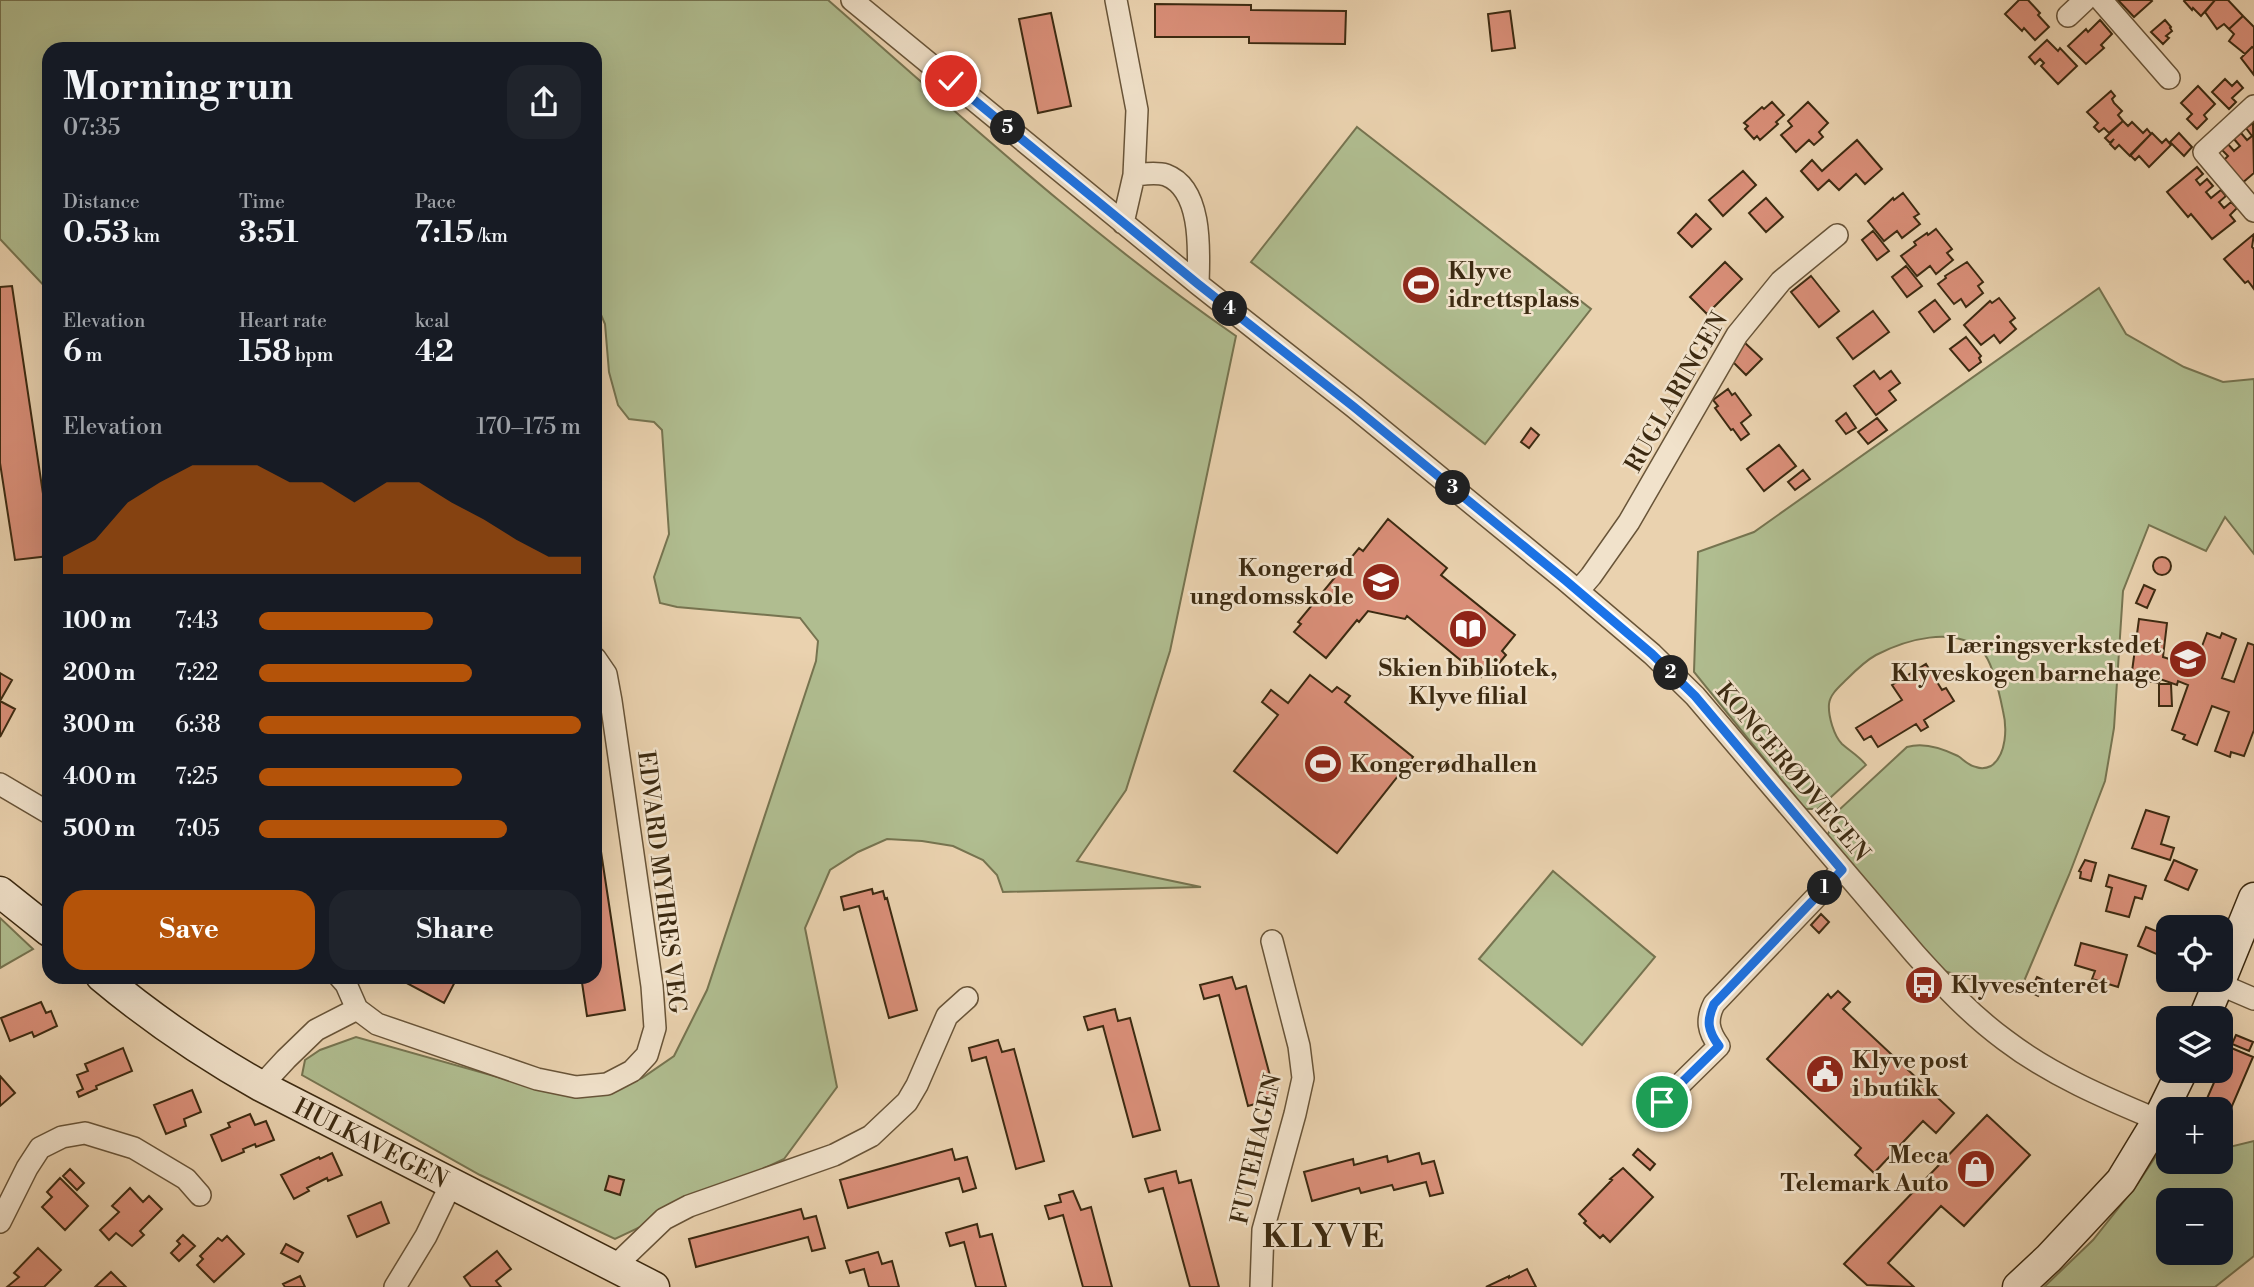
<!DOCTYPE html>
<meta charset="utf-8">
<style>
:root{--surface:#171b24;--page:#20242c;--text:#f1f3f6;--muted:#9ea1a6;--accent:#b45309}
body{margin:0;font-family:"Libre Bodoni",serif;background:var(--page);color:var(--text);height:100vh;display:flex;flex-direction:column;font-size:26px;white-space:nowrap}
*{box-sizing:border-box;margin:0}
p{font-size:23px;color:var(--muted)}
.icon{flex:none;width:38px;height:38px;fill:none;stroke:currentColor;stroke-width:2;stroke-linecap:round;stroke-linejoin:round}
.map{position:relative;flex:1;overflow:hidden}
.side{position:absolute;left:42px;top:42px;width:560px;height:942px;display:flex;flex-direction:column;background:var(--surface);border-radius:21px;box-shadow:0 7px 28px #0002}
.side>*{flex:none}
.fabs{position:absolute;left:2156px;top:915px;display:grid;gap:14px}
.fabs a{display:grid;place-items:center;width:77px;height:77px;border-radius:14px;background:var(--surface);box-shadow:0 7px 28px #0002;font-size:35px}
.pin{position:absolute;display:grid;place-items:center;width:60px;height:60px;color:#fff;margin:-30px;border:4px solid #fff;border-radius:50%;box-shadow:0 2px 7px #0007}
.km{position:absolute;width:35px;height:35px;margin:-18px;border-radius:50%;background:#222;color:#fff;font-size:19px;line-height:35px;text-align:center}
.round{display:grid;place-items:center;flex:none;width:74px;height:74px;border-radius:21px;background:var(--page)}
.head{display:flex;align-items:center;justify-content:space-between;height:119px;padding:0 21px}
h1{font-size:38px;font-weight:800;line-height:52px}
.stats{display:grid;grid-template-columns:repeat(3,1fr);gap:10px;height:119px;padding:7px 21px}
.stats div{display:grid;align-content:center}
.stats b{font-size:30px;font-weight:800}
.stats small{font-size:19px;font-weight:400}
.stats p{font-size:19px}
.chart{height:196px;padding:14px 21px}
.chart p{display:flex;justify-content:space-between}
.chart svg{width:100%;height:126px;margin-top:7px;fill:var(--accent);opacity:.7}
.action{display:flex;gap:14px;margin-top:auto;padding:14px 21px}
.action a{flex:1;height:80px;border-radius:21px;background:var(--accent);color:#fff;font-size:28px;font-weight:800;line-height:80px;text-align:center}
.action a+a{background:var(--page);color:var(--text)}
ul{padding:0 21px;list-style:none;font-size:23px}
li{display:grid;grid-template-columns:112px 84px 1fr;align-items:center;height:52px}
li i{height:18px;border-radius:9px;background:var(--accent)}
.map>svg:first-child{display:block}
.green{fill:#b0bd90;stroke:#767450;stroke-width:2;fill-rule:evenodd}
.building{fill:#da8f79;stroke:#3c2a11;stroke-width:2}
.lines{fill:none;stroke-linecap:round;stroke-linejoin:round}
.street-casing{stroke:#685438;stroke-width:24}
.secondary-casing{stroke:#3c2a11;stroke-width:33}
.street{stroke:#f1e2cb;stroke-width:21}
.secondary{stroke:#f1e2cb;stroke-width:30}
.route-casing{stroke:#fff;stroke-width:14}
.route{stroke:#1a73e8;stroke-width:9}
.labels{text-anchor:middle;stroke-width:5;stroke-linejoin:round;paint-order:stroke}
.poi-label{font-size:24px;font-weight:bold;fill:#3c2a11;stroke:#f1e2cb;text-anchor:start}
.street-label{font-size:24px;fill:#3c2a11;stroke:#f1e2cb}
.district-label{font-size:32px;font-weight:bold;letter-spacing:2px;fill:#3c2a11;stroke:#f1e2cb}
</style>
<div class="map">
<svg width="2254" height="1287" viewBox="0 0 2254 1287">
<rect width="100%" height="100%" fill="#ead2af"/>
<filter id="stains"><feTurbulence type="fractalNoise" baseFrequency=".00286" numOctaves="4"/><feColorMatrix values="0 0 0 0 .2 0 0 0 0 .09 0 0 0 0 .02 0 0 0 .5 -.17"/></filter>
<radialGradient id="worn" r=".72"><stop offset=".6" stop-color="#630" stop-opacity="0"/><stop offset="1" stop-color="#630" stop-opacity=".3"/></radialGradient>
<path class="green" d="M0 0H828C961 116 1091 236 1236 336L1170 651 1126 790 1077 861 1201 887 1003 892 997 875 983 860 953 846 922 841 887 839 858 852 830 870 805 928 837 1087 784 1159 615 1239 480 1175 302 1075 305 1060 320 1050 356 1037 554 1093 589 1096 642 1078 674 1056 707 990 816 661 818 641 800 618 677 607 660 603 654 577 669 534 662 430 654 422 629 419 618 405 609 372 605 324 595 301V49H49V291L0 239Z
M1357 127 1591 309 1485 444 1251 262Z
M2099 288 2126 334 2184 367 2223 382 2254 379V554L2225 517 2206 551 2149 525 2123 591 2114 728 2105 781 2069 875 2019 993 1944 971 1826 838 1840 809 1907 747C1923 742 1942 748 1958 756 1964 760 1969 766 1976 767 1981 769 1987 768 1991 766 2007 755 2007 727 2003 711 2000 696 1993 662 1982 651 1954 625 1905 640 1876 655 1865 661 1856 670 1847 679 1840 686 1830 694 1829 704 1828 716 1834 736 1842 744 1851 752 1859 756 1866 765L1818 809H1805L1694 672 1698 552 1754 532Z
M1553 871 1655 957 1582 1045 1479 959Z
M0 918 33 949 0 968Z
M2168 1138V1162H2221V1149L2254 1141V1256L2215 1287H2044L2093 1240 2136 1186ZM2221 1200V1253H2168V1200Z"/>
<path class="building" d="M2019 0H2028L2040 13 2038 15 2049 27 2035 40 2024 28 2022 31 2005 14Z
M2118 0H2151L2152 1 2134 17Z
M2185 0H2215L2201 16 2193 8 2192 10 2184 1Z
M2215 0H2228L2243 16 2229 29 2224 24 2217 29 2205 12Z
M1155 4 1251 5V10L1346 11 1345 44 1249 43V37H1155Z
M1510 11 1515 48 1492 51 1488 14Z
M1051 13 1071 106 1038 113 1019 19Z
M2243 16 2254 27V48L2252 47 2245 54 2229 41 2234 34 2229 29Z
M2100 20 2112 34 2101 45 2104 48 2086 64 2068 46 2086 29 2088 32Z
M2165 20 2171 27 2170 28 2172 31 2166 36 2169 38 2163 44 2151 32Z
M2047 40 2058 51 2060 48 2077 66 2058 84 2041 66 2044 63 2040 59 2035 64 2029 57Z
M2252 47 2254 48V75L2241 58Z
M2225 79 2232 86 2237 81 2243 88 2232 98 2236 102 2229 109 2212 92Z
M2198 86 2215 104 2204 115 2207 119 2197 129 2187 119 2192 114 2181 103Z
M2111 91 2115 96 2112 99 2114 103 2122 111 2118 115 2123 121 2109 133 2104 128 2099 132 2094 127 2098 123 2087 112Z
M1772 102 1784 115 1776 122 1778 124 1760 140 1757 136 1754 139 1745 129 1748 126 1744 123 1762 107 1764 109Z
M1808 102 1828 123 1819 132 1823 137 1814 145 1809 140 1796 152 1781 135 1792 126 1788 121Z
M2123 121 2128 126 2132 122 2143 133 2147 129 2151 134 2130 156 2119 145 2115 149 2110 144 2114 139 2110 143 2105 138Z
M2253 123 2254 173 2241 184 2222 162 2228 156 2222 150 2228 144 2234 151 2240 146 2234 139 2241 133 2247 140 2252 136 2246 128Z
M2152 133 2162 143 2166 139 2171 145 2149 167 2139 156 2135 160 2130 155Z
M2179 133 2192 147 2184 156 2170 142Z
M1857 140 1882 169 1865 184 1856 174 1839 190 1829 180 1818 190 1801 171 1812 160 1822 171Z
M2197 167 2203 174 2196 180 2200 185 2207 179 2213 186 2206 192 2211 198 2221 190 2226 196 2219 202 2224 208 2231 202 2237 208 2230 215 2235 221 2212 239 2191 214 2188 217 2167 192Z
M1743 171 1756 185 1723 216 1709 200Z
M1903 193 1919 214 1914 217 1920 224 1902 238 1897 231 1884 241 1868 221 1893 198 1894 200Z
M1766 198 1783 217 1766 232 1749 213Z
M1696 214 1711 229 1692 247 1678 233Z
M1936 229 1952 249 1947 253 1953 260 1936 274 1930 266 1917 276 1901 256 1916 245 1914 242 1927 233 1928 235Z
M1873 231 1889 251 1877 260 1862 240Z
M2254 234 2252 247 2254 249V289L2248 281 2245 283 2224 259Z
M1725 262 1742 279 1707 314 1690 297Z
M1967 262 1983 282 1978 286 1983 293 1966 307 1961 299 1954 304 1938 284 1946 278 1945 276Z
M1906 266 1922 286 1907 297 1892 277Z
M1811 276 1839 311 1819 327 1791 292Z
M12 286 49 534V556L15 560 0 463V287Z
M1999 298 2015 318 2010 322 2016 329 2000 343 1994 335 1981 345 1964 325 1990 301 1992 303Z
M1935 300 1950 319 1934 332 1919 312Z
M1873 311 1889 332 1853 359 1837 338Z
M1966 337 1981 356 1979 358 1981 362 1969 371 1950 349Z
M1744 342 1762 359 1746 375 1729 358Z
M1874 371 1880 379 1891 371 1900 383 1889 391 1896 400 1876 415 1854 386Z
M1728 389 1732 395 1735 393 1751 415 1741 423 1749 434 1741 440 1733 429 1731 430 1715 408 1718 406 1713 400Z
M1846 413 1856 428 1846 434 1836 421Z
M1877 418 1887 430 1868 444 1858 432Z
M1531 428 1539 435 1529 448 1521 442Z
M1779 445 1796 466 1764 491 1747 469Z
M1803 470 1810 479 1795 490 1788 482Z
M1388 519 1447 568 1441 575 1515 635 1502 651 1506 655 1496 667 1492 664 1481 677 1407 616 1405 619 1368 611 1359 622 1357 620 1326 658 1294 632 1301 624 1298 622 1359 548 1363 551Z
M2153 566a9 9 0 1 1 18 0a9 9 0 1 1-18 0Z
M2144 585 2155 590 2147 608 2136 603Z
M2139 619 2167 623 2163 657 2185 664 2184 667 2193 670 2207 633 2220 638 2222 633 2236 639 2222 678 2234 682 2248 643 2254 645V730L2244 756 2231 752 2230 757 2215 751 2229 712 2212 706 2197 745 2183 739 2185 735 2172 730 2188 685 2178 681 2177 685 2160 679 2159 683 2131 679Z
M1926 664 1942 690 1946 688 1954 701 1924 720 1928 727 1921 731 1916 724 1878 747 1871 736 1864 740 1856 728 1902 700 1892 685Z
M0 673 12 680 0 701 15 709 0 737Z
M1310 675 1332 692 1337 687 1350 696 1345 702 1413 757 1337 853 1234 771 1278 715 1262 702 1271 690 1288 703Z
M2159 684H2171L2172 706H2159Z
M2146 810 2169 817 2161 844 2174 848 2170 860 2132 848Z
M595 812 625 1010 587 1016 581 976H595Z
M2085 860 2096 863 2091 881 2080 878 2081 872 2079 871Z
M2174 860 2197 870 2188 890 2165 880Z
M2109 875 2146 886 2142 899 2135 897 2129 917 2106 911 2112 888 2106 886Z
M872 889 873 894 883 891 885 899 887 898 917 1010 889 1018 859 906 844 910 841 897Z
M1821 914 1829 922 1819 933 1811 925Z
M2146 927 2168 936 2161 956 2138 946Z
M2081 943 2127 955 2118 987 2092 979 2095 971 2075 965Z
M400 976H458L444 1003 399 979Z
M1232 977 1236 989 1246 986 1276 1098 1248 1106 1219 995 1204 999 1200 985Z
M2037 977 2045 981 2038 996 2030 992Z
M1838 991 1850 1002 1843 1009 1954 1113 1936 1133 1923 1121 1874 1173 1855 1155 1861 1148 1767 1059 1828 994 1831 998Z
M41 1002 46 1013 51 1011 57 1026 34 1037 32 1032 10 1041 1 1018Z
M1115 1009 1118 1021 1130 1018 1160 1130 1133 1137 1103 1026 1088 1030 1084 1017Z
M2236 1035 2253 1042 2249 1051 2232 1044Z
M998 1040 1002 1052 1014 1049 1044 1161 1016 1169 986 1057 972 1061 969 1048Z
M2229 1047 2253 1057 2226 1120 2221 1118V1110H2202L2219 1071H2221Z
M123 1048 132 1071 96 1086 97 1089 79 1097 77 1092 83 1089 77 1075 88 1071 85 1064Z
M0 1076 15 1093 0 1106Z
M192 1090 201 1112 184 1119 186 1126 166 1134 154 1105Z
M250 1114 255 1125 266 1121 274 1140 256 1147 255 1144 243 1149 244 1152 222 1161 211 1135 230 1127 228 1123Z
M1987 1115 2030 1155 1964 1226 1941 1206 1888 1263 1914 1287 1867 1285 1844 1264Z
M952 1149 955 1160 967 1157 976 1188 963 1192 959 1178 848 1208 840 1180Z
M1638 1149 1655 1164 1650 1170 1633 1155Z
M332 1153 342 1175 328 1181 327 1178 307 1188 309 1191 294 1199 281 1175 319 1157 320 1159Z
M1419 1153 1422 1164 1434 1161 1443 1193 1430 1196 1426 1182 1394 1190 1392 1185 1361 1193 1359 1188 1312 1201 1304 1172 1353 1159 1354 1165 1387 1156 1388 1162Z
M1623 1168 1653 1197 1610 1242 1603 1235 1600 1238 1584 1223 1586 1221 1579 1214 1612 1180 1610 1179Z
M70 1169 84 1183 77 1190 63 1176Z
M1176 1171 1179 1183 1191 1180 1219 1287H1190L1163 1188 1149 1192 1145 1179Z
M609 1176 624 1180 620 1195 605 1190Z
M60 1178 88 1206 65 1230 42 1207 52 1197 47 1192Z
M130 1188 143 1202 149 1196 162 1209 140 1231 144 1235 132 1246 116 1233 109 1240 100 1230 119 1212 112 1206Z
M1073 1191 1081 1210 1091 1207 1112 1287H1083L1063 1215 1049 1219 1045 1206 1061 1202 1059 1195Z
M381 1202 389 1223 357 1237 348 1216Z
M801 1209 804 1219 816 1216 825 1248 812 1251 808 1237 696 1267 689 1239Z
M977 1224 980 1237 992 1234 1006 1287H976L964 1242 950 1246 946 1233Z
M183 1235 195 1246 179 1261 171 1253 180 1244 177 1241Z
M227 1236 244 1254 214 1282 197 1265 203 1259 200 1256 218 1238 222 1241Z
M286 1244 303 1253 298 1262 281 1253Z
M38 1248 61 1270 44 1287H7L19 1277 14 1273Z
M497 1251 511 1269 496 1281 501 1287H471L464 1277Z
M878 1252 882 1264 892 1261 899 1287H869L864 1269 850 1273 846 1261Z
M1527 1269 1536 1287H1486L1509 1276V1278Z
M111 1272 126 1287H95Z
M300 1276 305 1287H285L283 1284Z"/>
<g class="lines">
<defs>
<path id="street" d="M852 0 1198 284 1354 407 1565 580 1652 654 1695 696 1915 954C1943 985 1971 1015 2005 1040 2051 1075 2105 1098 2158 1120
M1116 0 1137 110 1134 175 1123 223
M2101 0 2169 78
M2068 16 2085 0
M2254 106 2204 152 2254 211
M1134 175C1145 174 1156 172 1166 175 1203 189 1199 252 1198 284
M1578 591 1591 576 1629 522 1737 335 1781 281 1837 235
M0 784 49 813
M339 976 346 984 357 1009
M2219 984 2254 999
M261 1086 286 1059 316 1030 357 1009 377 1024 537 1079 576 1087 607 1084 632 1071 647 1055 655 1028 652 986 611 701 606 674 595 658
M1662 1102 1719 1046C1708 1031 1706 1020 1714 1004L1842 870
M0 1222 27 1168 40 1148 62 1137 85 1133 134 1148 186 1179 200 1195
M614 1267 664 1219 689 1206 834 1155 871 1136 907 1102 917 1085 947 1016 967 998
M395 1287 426 1236 451 1184
M1261 1287 1263 1230 1295 1114 1303 1078 1299 1046 1272 941"/>
<path id="secondary" d="M0 892 49 931
M101 976C151 1018 204 1054 261 1086L654 1287
M2221 979 2254 898
M2204 1018 2220 980
M2018 1287 2049 1258 2121 1181 2158 1120 2182 1071"/>
</defs>
<use href="#street" class="street-casing"/>
<use href="#secondary" class="secondary-casing"/>
<use href="#street" class="street"/>
<use href="#secondary" class="secondary"/>
</g>
<g class="lines">
<defs>
<path id="route" d="M951 81 1198 284 1354 407 1565 580 1652 654 1695 696 1842 870 1714 1004C1706 1021 1708 1031 1719 1046L1662 1102"/>
</defs>
<use href="#route" class="route-casing"/>
<use href="#route" class="route"/>
</g>
<defs>
<symbol id="stadium-disc" viewBox="-11 -11 22 22"><circle r="9.5" fill="#8f2418" stroke="#f1e2cb"/><path d="M0-5a6.5 5 0 1 0 0 10a6.5 5 0 1 0 0-10ZM-3.5-1.8h7v3.6h-7Z" fill="#fff"/></symbol>
<symbol id="school-disc" viewBox="-11 -11 22 22"><circle r="9.5" fill="#8f2418" stroke="#f1e2cb"/><path d="M0-5L7-2L0 1L-7-2ZM-4 1L0 2.5L4 1V4Q0 6-4 4Z" fill="#fff"/></symbol>
<symbol id="library-disc" viewBox="-11 -11 22 22"><circle r="9.5" fill="#8f2418" stroke="#f1e2cb"/><path d="M-6-4Q-3-5.5-.7-3.5V5Q-3 3-6 4ZM6-4Q3-5.5 .7-3.5V5Q3 3 6 4Z" fill="#fff"/></symbol>
<symbol id="bus-disc" viewBox="-11 -11 22 22"><circle r="9.5" fill="#8f2418" stroke="#f1e2cb"/><path d="M-5-6H5V4H4V6H2V4H-2V6H-4V4H-5ZM-3.5-4V0h7V-4ZM-3.5 1.2v1.5H-2V1.2ZM2 1.2v1.5H3.5V1.2Z" fill="#fff"/></symbol>
<symbol id="civic-disc" viewBox="-11 -11 22 22"><circle r="9.5" fill="#8f2418" stroke="#f1e2cb"/><path d="M-.6-6.5H3V-4.5H.6V-3L4-1V1h2V6H-6V1h2V-1L-.6-3ZM-1.2 2.5V6h2.4V2.5Z" fill="#fff"/></symbol>
<symbol id="shop-disc" viewBox="-11 -11 22 22"><circle r="9.5" fill="#8f2418" stroke="#f1e2cb"/><path d="M-5-2.5h2.3a2.7 3.5 0 0 1 5.4 0H5L5.5 6h-11ZM-1.5-2.5h3a1.5 2.3 0 0 0-3 0Z" fill="#fff"/></symbol>
</defs>
<g fill-rule="evenodd">
<use href="#stadium-disc" x="1399" y="263" width="44" height="44"/>
<use href="#school-disc" x="1359" y="560" width="44" height="44"/>
<use href="#library-disc" x="1446" y="607" width="44" height="44"/>
<use href="#school-disc" x="2166" y="637" width="44" height="44"/>
<use href="#stadium-disc" x="1301" y="742" width="44" height="44"/>
<use href="#bus-disc" x="1902" y="963" width="44" height="44"/>
<use href="#civic-disc" x="1803" y="1052" width="44" height="44"/>
<use href="#shop-disc" x="1954" y="1147" width="44" height="44"/>
</g>
<g class="labels">
<g class="poi-label">
<text x="1448" y="279">Klyve<tspan x="1448" dy="28">idrettsplass</tspan></text>
<text x="1354" y="576" text-anchor="end">Kongerød<tspan x="1354" dy="28">ungdomsskole</tspan></text>
<text x="2161" y="653" text-anchor="end">Læringsverkstedet<tspan x="2161" dy="28">Klyveskogen barnehage</tspan></text>
<text x="1468" y="676" text-anchor="middle">Skien bibliotek,<tspan x="1468" dy="28">Klyve filial</tspan></text>
<text x="1350" y="772">Kongerødhallen</text>
<text x="1951" y="993">Klyvesenteret</text>
<text x="1852" y="1068">Klyve post<tspan x="1852" dy="28">i butikk</tspan></text>
<text x="1949" y="1163" text-anchor="end">Meca<tspan x="1949" dy="28">Telemark Auto</tspan></text>
</g>
<g class="street-label">
<text transform="translate(1676 392) rotate(-60)" y="8">RUGLARINGEN</text>
<text transform="translate(1793 772) rotate(50)" y="8">KONGERØDVEGEN</text>
<text transform="translate(662 882) rotate(83)" y="8">EDVARD MYHRES VEG</text>
<text transform="translate(371 1143) rotate(27)" y="8">HULKAVEGEN</text>
<text transform="translate(1256 1149) rotate(-77)" y="8">FUTEHAGEN</text>
</g>
<g class="district-label">
<text x="1324" y="1247">KLYVE</text>
</g>
</g>
<rect width="100%" height="100%" filter="url(#stains)"/>
<rect width="100%" height="100%" fill="url(#worn)"/>
</svg>
<div class="fabs">
<a><svg class="icon" aria-label="locate" viewBox="0 0 24 24"><circle cx="12" cy="12" r="6"/><path d="M12 2v4M12 18v4M2 12h4M18 12h4"/></svg></a>
<a><svg class="icon" aria-label="layers" viewBox="0 0 24 24"><path d="M12 4l9 5-9 5-9-5zM3 14l9 5 9-5"/></svg></a>
<a>+</a>
<a>−</a>
</div>
<div class="pin" style="left:1662px;top:1102px;background:#1e9e55"><svg class="icon" aria-label="arrive" viewBox="0 0 24 24"><path d="M6 21V4h12l-3 4 3 4H6"/></svg></div>
<div class="pin" style="left:951px;top:81px;background:#d93025"><svg class="icon" aria-label="check" viewBox="0 0 24 24"><path d="M5 12l5 5 9-10"/></svg></div>
<b class="km" style="left:1825px;top:888px">1</b>
<b class="km" style="left:1671px;top:673px">2</b>
<b class="km" style="left:1453px;top:488px">3</b>
<b class="km" style="left:1230px;top:309px">4</b>
<b class="km" style="left:1008px;top:128px">5</b>
<section class="side">
<div class="head"><div><h1>Morning run</h1><p>07:35</p></div><a class="round"><svg class="icon" aria-label="share" viewBox="0 0 24 24"><path d="M12 15V3M7 8l5-5 5 5M5 13v7h14v-7"/></svg></a></div>
<div class="stats">
<div><p>Distance</p><b>0.53<small> km</small></b></div>
<div><p>Time</p><b>3:51</b></div>
<div><p>Pace</p><b>7:15<small> /km</small></b></div>
</div>
<div class="stats">
<div><p>Elevation</p><b>6<small> m</small></b></div>
<div><p>Heart rate</p><b>158<small> bpm</small></b></div>
<div><p>kcal</p><b>42</b></div>
</div>
<div class="chart"><p><span>Elevation</span>170–175 m</p>
<svg viewBox="0 0 160 44" preserveAspectRatio="none"><path d="M0 44V38L10 32L20 19L30 12L40 6L50 6L60 6L70 12L80 12L90 19L100 12L110 12L120 19L130 25L140 32L150 38L160 38V44z"/></svg>
</div>
<ul>
<li><b>100 m</b>7:43<i style="width:54%"></i></li>
<li><b>200 m</b>7:22<i style="width:66%"></i></li>
<li><b>300 m</b>6:38<i style="width:100%"></i></li>
<li><b>400 m</b>7:25<i style="width:63%"></i></li>
<li><b>500 m</b>7:05<i style="width:77%"></i></li>
</ul>
<div class="action"><a>Save</a><a>Share</a></div>
</section>
</div>
